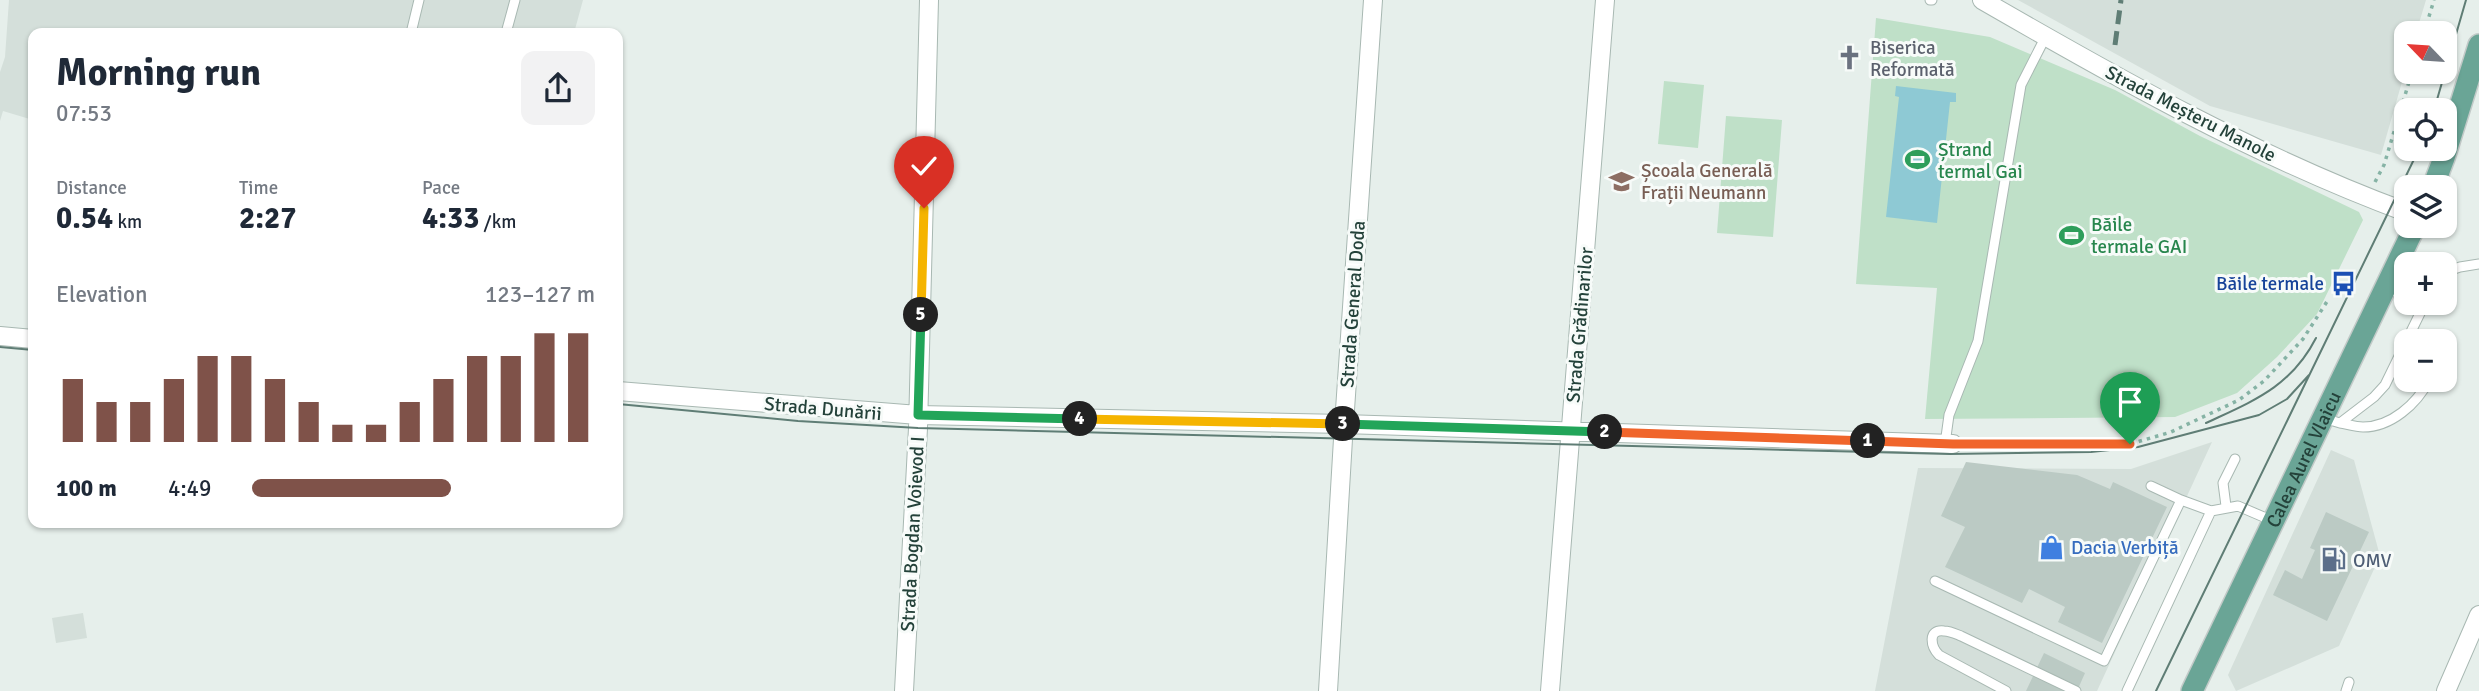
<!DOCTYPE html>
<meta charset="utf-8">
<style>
:root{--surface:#fff;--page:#f2f2f3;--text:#1f2937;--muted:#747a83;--accent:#7f5249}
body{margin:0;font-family:Signika,sans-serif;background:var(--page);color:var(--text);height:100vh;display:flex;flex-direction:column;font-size:26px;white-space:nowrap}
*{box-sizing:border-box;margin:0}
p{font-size:23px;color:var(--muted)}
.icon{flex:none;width:38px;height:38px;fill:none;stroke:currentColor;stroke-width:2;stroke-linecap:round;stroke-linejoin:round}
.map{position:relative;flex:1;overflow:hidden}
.drawer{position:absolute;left:28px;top:28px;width:595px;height:500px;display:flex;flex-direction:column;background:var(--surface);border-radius:14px;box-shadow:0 2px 5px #0004}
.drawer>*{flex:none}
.needle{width:46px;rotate:295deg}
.controls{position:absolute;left:2394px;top:21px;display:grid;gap:14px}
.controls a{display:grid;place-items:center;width:63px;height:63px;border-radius:14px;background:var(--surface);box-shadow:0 2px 5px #0004;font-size:35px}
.pin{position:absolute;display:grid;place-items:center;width:60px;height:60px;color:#fff;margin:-72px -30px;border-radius:50% 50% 50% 0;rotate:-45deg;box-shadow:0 0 7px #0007}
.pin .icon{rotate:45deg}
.km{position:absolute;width:35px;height:35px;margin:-18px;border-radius:50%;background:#222;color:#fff;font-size:19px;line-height:35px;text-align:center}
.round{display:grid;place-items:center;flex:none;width:74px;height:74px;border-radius:14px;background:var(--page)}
.overview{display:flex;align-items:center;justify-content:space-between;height:119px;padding:0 28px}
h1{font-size:38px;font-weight:800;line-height:52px}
.metrics{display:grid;grid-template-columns:repeat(3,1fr);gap:10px;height:119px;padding:7px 28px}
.metrics div{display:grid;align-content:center}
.metrics b{font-size:30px;font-weight:800}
.metrics small{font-size:19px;font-weight:400}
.metrics p{font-size:19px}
.chart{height:196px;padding:14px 28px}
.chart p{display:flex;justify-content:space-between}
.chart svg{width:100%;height:126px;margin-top:7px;stroke:var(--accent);stroke-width:6}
ul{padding:0 28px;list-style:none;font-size:23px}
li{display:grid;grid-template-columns:112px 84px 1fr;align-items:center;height:52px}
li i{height:18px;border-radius:9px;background:var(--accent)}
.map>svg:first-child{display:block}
.built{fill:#d4dfda}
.green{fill:#bfe0c8}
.water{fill:#8ec9d4}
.building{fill:#bbcac4}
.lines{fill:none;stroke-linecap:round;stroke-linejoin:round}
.service-casing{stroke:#a8b8b2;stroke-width:11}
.minor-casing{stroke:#a8b8b2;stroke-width:20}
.primary-casing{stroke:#c2cac8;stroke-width:24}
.path{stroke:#86b3a5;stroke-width:3.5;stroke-dasharray:3.5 5;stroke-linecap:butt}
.service{stroke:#fff;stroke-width:9}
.minor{stroke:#fff;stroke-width:18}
.primary{stroke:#6aa596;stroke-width:21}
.tram{stroke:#5f7d75;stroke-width:2}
.rail{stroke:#5f7d75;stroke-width:5;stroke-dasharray:14 7;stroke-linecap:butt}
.split-1-casing{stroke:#fff;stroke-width:14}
.split-2-casing{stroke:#fff;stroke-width:14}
.split-3-casing{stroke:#fff;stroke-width:14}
.split-4-casing{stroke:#fff;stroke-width:14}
.split-5-casing{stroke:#fff;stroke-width:14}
.split-6-casing{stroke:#fff;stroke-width:14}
.split-1{stroke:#f0652b;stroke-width:9}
.split-2{stroke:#f0652b;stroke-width:9}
.split-3{stroke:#22a559;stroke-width:9}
.split-4{stroke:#f5b400;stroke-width:9}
.split-5{stroke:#22a559;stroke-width:9}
.split-6{stroke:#f5b400;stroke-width:9}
.labels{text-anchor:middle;stroke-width:6;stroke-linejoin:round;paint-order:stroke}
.worship-label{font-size:19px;fill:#5b616d;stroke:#f7fbf9;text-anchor:start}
.street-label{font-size:19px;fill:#24423a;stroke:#f7fbf9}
.leisure-label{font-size:19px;fill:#27864d;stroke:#f7fbf9;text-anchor:start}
.education-label{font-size:19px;fill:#785e54;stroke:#f7fbf9;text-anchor:start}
.transit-label{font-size:19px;fill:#164399;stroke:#f7fbf9;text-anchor:end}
.shop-label{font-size:19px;fill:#366cbe;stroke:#f7fbf9;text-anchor:start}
.service-label{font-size:19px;fill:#4e5e75;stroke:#f7fbf9;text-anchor:start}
</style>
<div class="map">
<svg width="2479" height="691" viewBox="0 0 2479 691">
<rect width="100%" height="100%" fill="#e6efeb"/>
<path class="built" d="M9 0H583L574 33H33V120L3 111 0 121V72L5 57Z
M2018 0H2426L2416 33H2406V68L2381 155 2210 106Z
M2212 442 2097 691H1875L1918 468 2131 469Z
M2331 450 2354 460 2380 556 2339 646 2236 691 2228 675Z
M83 613 87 638 56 643 52 618Z"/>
<path class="green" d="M1876 18 1990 37 2115 90 2200 136 2359 212 2363 220 2317 314 2277 357 2237 393 2175 417 1925 419 1937 288 1856 284Z
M1664 81 1704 85 1698 148 1658 144Z
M1726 116 1782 120 1773 237 1717 233Z"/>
<path class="water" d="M1896 86 1956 93V102H1950L1937 223 1886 217 1899 97 1895 96Z"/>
<path class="building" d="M1966 462 2077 475 2110 489 2113 482 2167 507 2102 643 2058 622 2065 607 2029 589 2022 603 1945 567 1965 527 1941 516Z
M2326 512 2369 532 2327 621 2273 595 2285 570 2302 579 2315 550 2310 548Z
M2044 653 2085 673 2077 691H2026Z"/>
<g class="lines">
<defs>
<path id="service" d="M1930 0H1932
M411 33 419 0
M506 33 515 0
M2445 272 2460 267 2479 264
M2386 287 2406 297
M2410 334 2426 341
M2323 418 2340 423 2374 397 2385 385 2425 303
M2340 423C2347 424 2355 427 2363 427 2391 427 2417 404 2429 380
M1945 444 1949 415 1978 341 2021 85 2046 36
M2151 486 2181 500 2211 511 2238 506 2273 521
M2226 506 2223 483 2235 459
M1935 581 2104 661 2181 500
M2006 691 1939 655C1931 647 1927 629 1944 631 1950 631 1956 634 1961 636L2076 691
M2127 691 2211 511
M2346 691 2349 682"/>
<path id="minor" d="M1982 0C2119 79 2257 157 2406 212
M0 336 33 339
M618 391 918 415 1344 424 1953 444
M904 691 918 428 929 0
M1328 691 1343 439 1373 0
M1550 691 1605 0
M2446 691 2479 615"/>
<g id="primary">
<path d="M2433 187 2444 158 2479 45"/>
<path id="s1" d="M2192 691 2415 226"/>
</g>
</defs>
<use href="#service" class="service-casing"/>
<use href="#minor" class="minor-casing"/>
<use href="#primary" class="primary-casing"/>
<path class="path" d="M2424 33 2434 0
M2375 182 2384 165 2412 72
M1969 444H2130L2171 432 2239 400 2264 381 2303 339 2328 300"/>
<use href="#service" class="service"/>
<use href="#minor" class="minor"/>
<use href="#primary" class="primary"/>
<path class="tram" d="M2434 110 2466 0
M0 347 33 350
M618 404 798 421 918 428 1950 454 2091 452 2138 447 2259 415 2287 399 2309 375
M2206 423C2253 401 2291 387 2316 338
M2156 691 2419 149"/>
<path class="rail" d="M2115 45 2121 0"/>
</g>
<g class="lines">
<defs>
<path id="split-1" d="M1868 441 1953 444H2130"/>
<path id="split-2" d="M1605 432 1868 441"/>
<path id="split-3" d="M1343 424 1605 432"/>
<path id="split-4" d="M1080 419 1343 424"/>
<path id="split-5" d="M921 315 918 415 1080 419"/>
<path id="split-6" d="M921 315 924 208"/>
</defs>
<use href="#split-1" class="split-1-casing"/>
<use href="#split-2" class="split-2-casing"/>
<use href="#split-3" class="split-3-casing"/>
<use href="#split-4" class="split-4-casing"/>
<use href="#split-5" class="split-5-casing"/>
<use href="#split-6" class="split-6-casing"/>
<use href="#split-1" class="split-1"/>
<use href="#split-2" class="split-2"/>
<use href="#split-3" class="split-3"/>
<use href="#split-4" class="split-4"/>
<use href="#split-5" class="split-5"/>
<use href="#split-6" class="split-6"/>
</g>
<defs>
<symbol id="church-bare" viewBox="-9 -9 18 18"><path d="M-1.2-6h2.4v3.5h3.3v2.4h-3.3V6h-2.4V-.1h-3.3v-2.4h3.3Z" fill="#6b7280" stroke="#f7fbf9" stroke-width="2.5" paint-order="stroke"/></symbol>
<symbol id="stadium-bare" viewBox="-9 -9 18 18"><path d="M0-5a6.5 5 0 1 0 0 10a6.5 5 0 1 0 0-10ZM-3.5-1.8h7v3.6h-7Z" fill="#2e9e5b" stroke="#f7fbf9" stroke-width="2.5" paint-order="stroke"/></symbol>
<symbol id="school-bare" viewBox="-9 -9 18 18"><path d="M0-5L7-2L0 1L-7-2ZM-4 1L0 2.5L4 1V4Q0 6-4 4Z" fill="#8d6e63" stroke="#f7fbf9" stroke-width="2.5" paint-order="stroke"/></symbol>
<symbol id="bus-bare" viewBox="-9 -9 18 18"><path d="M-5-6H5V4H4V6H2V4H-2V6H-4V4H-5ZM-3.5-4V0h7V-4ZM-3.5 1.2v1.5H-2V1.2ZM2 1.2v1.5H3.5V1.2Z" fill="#1a4fb4" stroke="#f7fbf9" stroke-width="2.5" paint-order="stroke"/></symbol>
<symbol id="shop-bare" viewBox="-9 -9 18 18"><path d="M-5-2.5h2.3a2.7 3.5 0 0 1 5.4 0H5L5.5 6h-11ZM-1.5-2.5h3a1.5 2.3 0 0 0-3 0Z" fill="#3f7fe0" stroke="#f7fbf9" stroke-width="2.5" paint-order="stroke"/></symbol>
<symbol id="fuel-bare" viewBox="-9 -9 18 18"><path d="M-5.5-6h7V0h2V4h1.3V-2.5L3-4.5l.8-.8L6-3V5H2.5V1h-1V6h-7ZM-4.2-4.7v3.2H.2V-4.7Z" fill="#5c6f8a" stroke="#f7fbf9" stroke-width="2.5" paint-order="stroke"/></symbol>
</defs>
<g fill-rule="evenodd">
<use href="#church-bare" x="1832" y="40" width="35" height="35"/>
<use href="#stadium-bare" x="1900" y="142" width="35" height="35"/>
<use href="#school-bare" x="1604" y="164" width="35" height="35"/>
<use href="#stadium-bare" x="2054" y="218" width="35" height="35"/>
<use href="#bus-bare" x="2326" y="266" width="35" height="35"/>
<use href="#shop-bare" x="2034" y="530" width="35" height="35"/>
<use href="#fuel-bare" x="2316" y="542" width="35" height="35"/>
</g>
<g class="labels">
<g class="worship-label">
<text x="1870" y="54">Biserica<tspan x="1870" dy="22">Reformată</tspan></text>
</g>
<g class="street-label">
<text transform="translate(2191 113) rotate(27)" y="7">Strada Meșteru Manole</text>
<text transform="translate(1352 304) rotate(-86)" y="7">Strada General Doda</text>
<text transform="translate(1579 325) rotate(-85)" y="7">Strada Grădinarilor</text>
<text transform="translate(823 408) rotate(5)" y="7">Strada Dunării</text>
<text dy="7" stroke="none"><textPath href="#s1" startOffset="257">Calea Aurel Vlaicu</textPath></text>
<text transform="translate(912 534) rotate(-87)" y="7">Strada Bogdan Voievod I</text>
</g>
<g class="leisure-label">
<text x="1938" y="156">Ștrand<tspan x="1938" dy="22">termal Gai</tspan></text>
<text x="2091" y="231">Băile<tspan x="2091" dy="22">termale GAI</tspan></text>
</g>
<g class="education-label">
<text x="1641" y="177">Școala Generală<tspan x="1641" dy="22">Frații Neumann</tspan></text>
</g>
<g class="transit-label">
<text x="2324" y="290">Băile termale</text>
</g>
<g class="shop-label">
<text x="2071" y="554">Dacia Verbiță</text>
</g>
<g class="service-label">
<text x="2353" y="567">OMV</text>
</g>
</g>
</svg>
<div class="controls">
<a><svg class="needle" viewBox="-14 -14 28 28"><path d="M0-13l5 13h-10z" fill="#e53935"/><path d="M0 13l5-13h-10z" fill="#747a83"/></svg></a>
<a><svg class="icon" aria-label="locate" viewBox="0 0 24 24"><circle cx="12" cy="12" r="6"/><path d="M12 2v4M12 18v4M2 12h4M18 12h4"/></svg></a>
<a><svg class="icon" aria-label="layers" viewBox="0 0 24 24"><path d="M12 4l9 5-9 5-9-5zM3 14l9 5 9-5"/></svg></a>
<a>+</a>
<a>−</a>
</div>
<div class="pin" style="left:2130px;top:444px;background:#1e9e55"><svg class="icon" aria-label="arrive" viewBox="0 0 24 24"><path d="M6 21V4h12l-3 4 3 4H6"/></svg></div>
<div class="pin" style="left:924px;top:208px;background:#d93025"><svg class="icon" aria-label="check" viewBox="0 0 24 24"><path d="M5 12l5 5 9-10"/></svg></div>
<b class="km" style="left:1868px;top:441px">1</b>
<b class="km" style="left:1605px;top:432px">2</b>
<b class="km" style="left:1343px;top:424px">3</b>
<b class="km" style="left:1080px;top:419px">4</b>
<b class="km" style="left:921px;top:315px">5</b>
<section class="drawer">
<div class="overview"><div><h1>Morning run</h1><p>07:53</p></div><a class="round"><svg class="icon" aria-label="share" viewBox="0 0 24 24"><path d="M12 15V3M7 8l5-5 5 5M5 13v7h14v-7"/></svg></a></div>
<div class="metrics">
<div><p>Distance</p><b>0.54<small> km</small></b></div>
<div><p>Time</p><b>2:27</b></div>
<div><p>Pace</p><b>4:33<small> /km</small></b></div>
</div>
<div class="chart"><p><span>Elevation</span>123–127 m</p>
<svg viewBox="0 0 160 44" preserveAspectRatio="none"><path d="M5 44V22M15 44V30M25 44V30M35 44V22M45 44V14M55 44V14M65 44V22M75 44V30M85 44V38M95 44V38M105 44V30M115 44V22M125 44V14M135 44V14M145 44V6M155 44V6"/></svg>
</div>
<ul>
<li><b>100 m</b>4:49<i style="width:58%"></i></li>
</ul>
</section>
</div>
